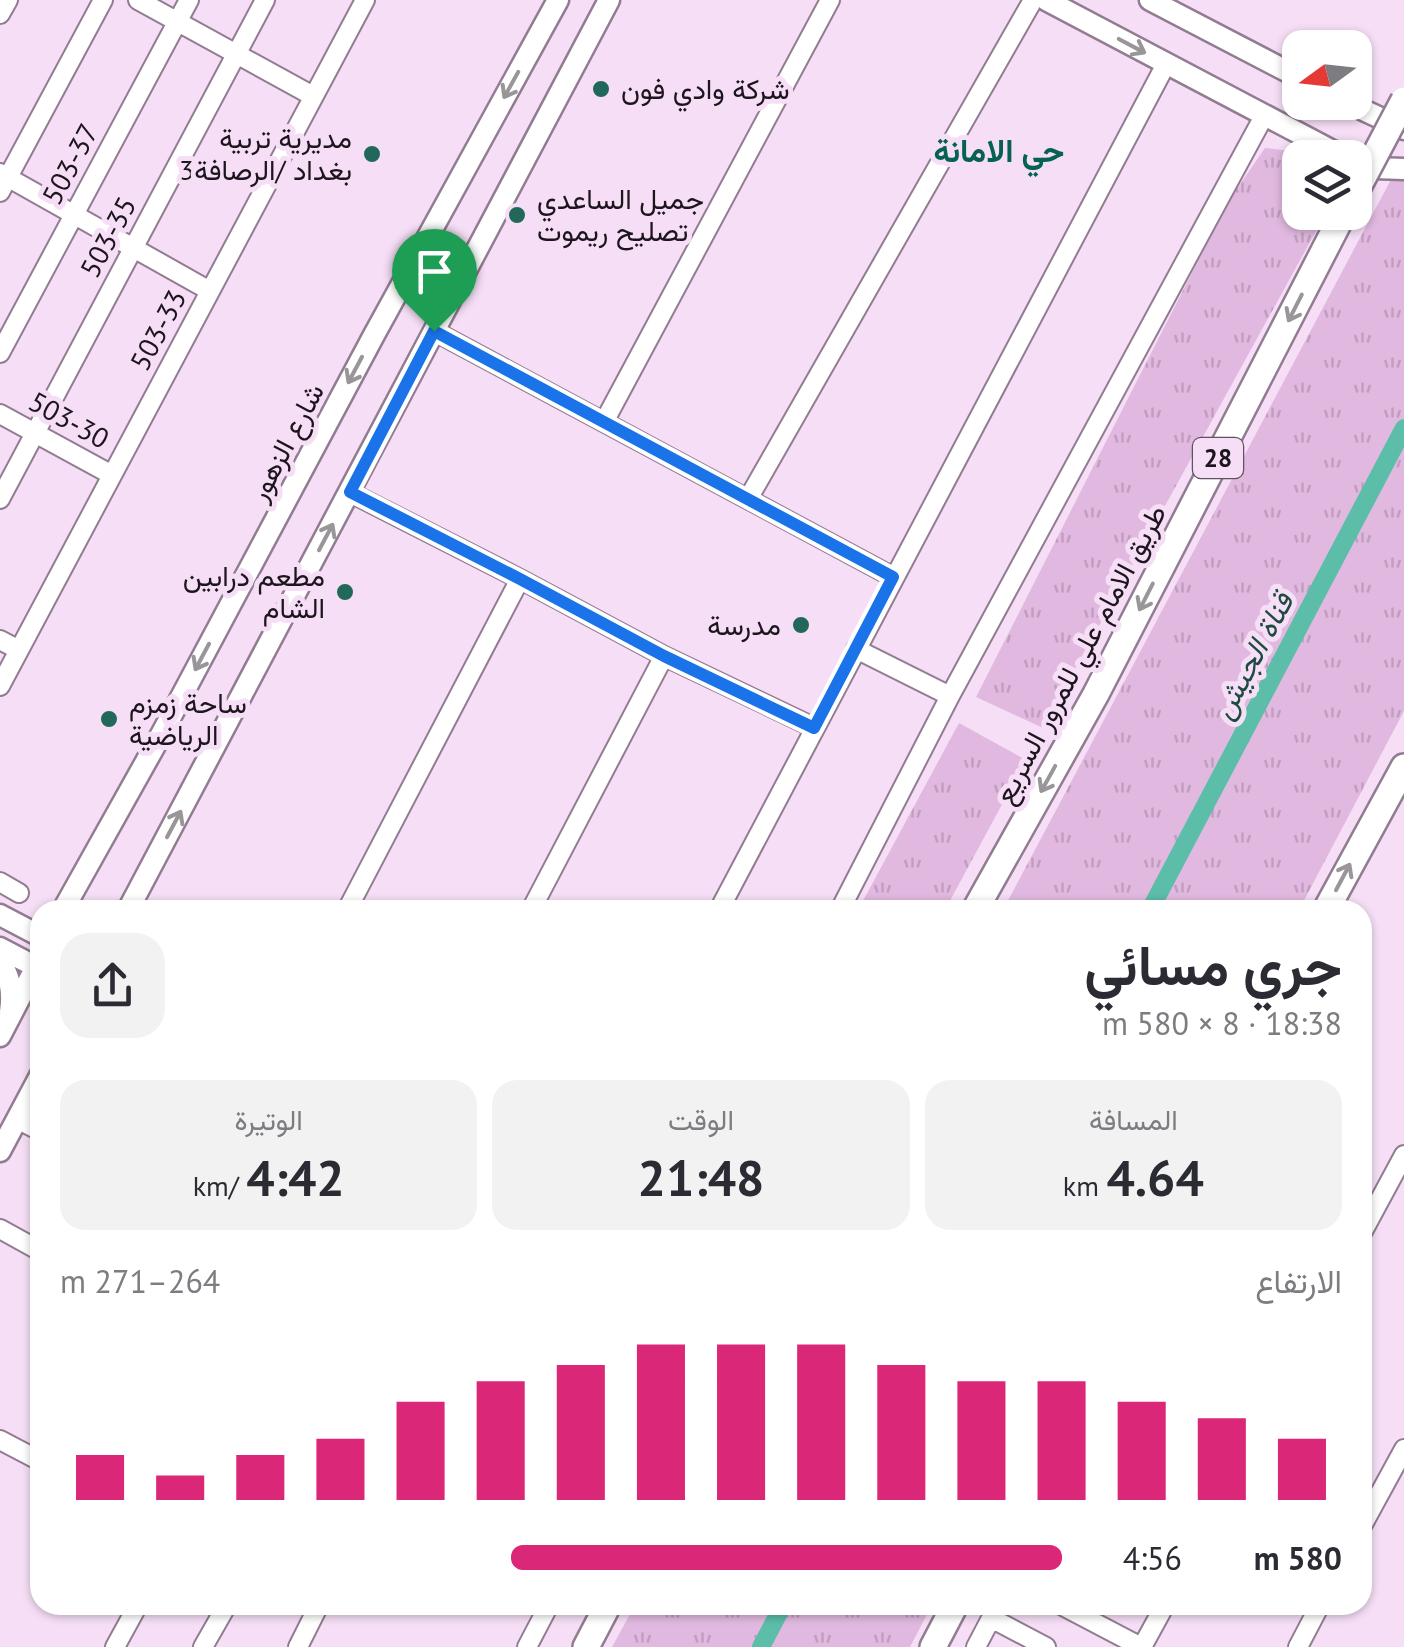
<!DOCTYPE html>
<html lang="ar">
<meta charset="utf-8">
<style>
:root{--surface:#fff;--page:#f2f2f3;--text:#2b2b33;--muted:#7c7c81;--accent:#db2777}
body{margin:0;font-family:"PT Sans",Vazirmatn,sans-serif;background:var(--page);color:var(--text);direction:rtl;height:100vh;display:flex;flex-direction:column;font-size:38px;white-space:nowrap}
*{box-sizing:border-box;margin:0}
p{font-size:32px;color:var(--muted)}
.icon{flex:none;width:55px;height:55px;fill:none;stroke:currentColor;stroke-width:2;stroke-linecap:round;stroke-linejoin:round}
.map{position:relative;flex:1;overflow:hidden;direction:ltr}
.details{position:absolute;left:30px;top:900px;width:1342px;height:715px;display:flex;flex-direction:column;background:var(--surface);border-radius:30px;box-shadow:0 2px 8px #0004;direction:rtl}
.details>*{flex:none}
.needle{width:65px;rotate:255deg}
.buttons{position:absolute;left:1282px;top:30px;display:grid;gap:20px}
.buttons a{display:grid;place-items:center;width:90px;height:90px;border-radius:20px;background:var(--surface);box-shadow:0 2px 8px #0004;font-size:50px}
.pin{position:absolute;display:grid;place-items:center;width:85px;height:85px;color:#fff;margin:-102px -42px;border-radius:50% 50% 50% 0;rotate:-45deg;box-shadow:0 0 10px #0007}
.pin .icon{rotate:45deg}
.round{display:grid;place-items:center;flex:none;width:105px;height:105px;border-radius:30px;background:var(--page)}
.headline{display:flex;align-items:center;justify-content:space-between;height:170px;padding:0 30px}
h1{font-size:55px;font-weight:700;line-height:75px}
.figures{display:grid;grid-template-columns:repeat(3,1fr);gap:15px;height:170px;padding:10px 30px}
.figures div{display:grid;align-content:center;border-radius:25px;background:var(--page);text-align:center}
.figures b{font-size:50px;font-weight:700}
.figures small{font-size:28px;font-weight:400}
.figures p{font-size:28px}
.chart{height:280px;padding:20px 30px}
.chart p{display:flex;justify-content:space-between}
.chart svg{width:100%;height:180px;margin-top:10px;stroke:var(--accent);stroke-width:6}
ul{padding:0 30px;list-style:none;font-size:32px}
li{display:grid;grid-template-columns:160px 120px 1fr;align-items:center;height:75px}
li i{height:25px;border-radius:12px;background:var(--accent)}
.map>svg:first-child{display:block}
.grass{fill:url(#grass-tufts)}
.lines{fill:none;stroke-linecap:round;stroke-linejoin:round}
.canal{stroke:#5cbda9;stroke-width:18}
.minor-casing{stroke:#917c91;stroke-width:22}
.major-casing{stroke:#917c91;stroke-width:25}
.highway-casing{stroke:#917c91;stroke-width:30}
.minor{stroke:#fff;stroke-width:18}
.major{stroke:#fff;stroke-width:20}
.highway{stroke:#fff;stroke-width:25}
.highway-bridge-casing{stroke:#917c91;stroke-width:30;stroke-linecap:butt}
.highway-bridge{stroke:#fff;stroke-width:25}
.oneway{stroke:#999699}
.route-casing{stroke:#fff;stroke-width:20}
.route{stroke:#1a73e8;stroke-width:12}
.poi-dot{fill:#21675a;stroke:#f6dff6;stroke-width:4}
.labels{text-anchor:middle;stroke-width:10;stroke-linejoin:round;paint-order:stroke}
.shield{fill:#f6dff6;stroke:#5e525e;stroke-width:2.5}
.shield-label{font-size:25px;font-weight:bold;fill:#1d151d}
.poi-label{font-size:28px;fill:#1d151d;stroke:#f6dff6;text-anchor:start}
.street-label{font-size:28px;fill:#1d151d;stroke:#f6dff6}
.water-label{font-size:30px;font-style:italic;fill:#1e4a41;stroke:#f6dff6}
.quarter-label{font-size:32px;font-weight:bold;fill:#056153;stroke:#f6dff6}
</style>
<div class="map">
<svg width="1404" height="1647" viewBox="0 0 1404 1647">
<defs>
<pattern id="grass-tufts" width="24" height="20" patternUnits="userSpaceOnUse" patternTransform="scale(2.5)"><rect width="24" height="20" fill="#e1b9e0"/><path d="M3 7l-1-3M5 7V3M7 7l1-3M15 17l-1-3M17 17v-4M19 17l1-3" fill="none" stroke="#c19ec0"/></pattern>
</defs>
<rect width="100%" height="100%" fill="#f6dff6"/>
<path class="grass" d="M1265 148 1291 151 1300 159V212L1326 213 1043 728 976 697 1229 200Z
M1404 155V711L1299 910H1003Z
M959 723 1026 760 945 910H858Z
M635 1605H932L910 1647H612Z"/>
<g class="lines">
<path class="canal" d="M1150 910 1404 428
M761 1647 783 1605"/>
<defs>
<path id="minor" d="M138 0 313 96
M0 14 8 0
M0 173 210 291
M0 192 103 0
M434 331 893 577
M0 353 189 0
M0 414 112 475
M604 422 830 0
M349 492 520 579 664 656 815 728
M0 499 265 0
M748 499 1033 0
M0 640 19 650
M856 649 950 696
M0 686 365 0
M0 882 19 893
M347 910 520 579
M531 910 664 656
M719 910 1166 64
M840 910 950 696 1264 116
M17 1119 40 1131
M0 1229 40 1251
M1362 1233 1404 1155
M0 1440 40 1461
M1362 1526 1404 1449
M1061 1605 1141 1647
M991 1618 1046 1647
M115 1647 138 1605
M203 1647 227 1605
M298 1647 319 1605
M527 1647 549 1605
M976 1647 998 1605
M1142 1647 1165 1605
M1298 1647 1320 1605"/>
<path id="major" d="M1046 0 1346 158
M1150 0 1300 78
M1346 102 1404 129
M1357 162 1374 168 1404 169
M63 910 162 733 374 335 558 0
M128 910 609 0
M0 915 40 936
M0 948 40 969
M0 962C11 977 13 993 10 1012
M0 1036 40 959
M0 1151 40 1076"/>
<path id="highway" d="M975 910 1096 694 1344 212
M1326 910 1404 767
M586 1647 608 1605
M933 1647 955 1605"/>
</defs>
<use href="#minor" class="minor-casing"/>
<use href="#major" class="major-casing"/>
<use href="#highway" class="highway-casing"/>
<use href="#minor" class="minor"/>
<use href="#major" class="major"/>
<use href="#highway" class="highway"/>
<defs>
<path id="highway-bridge" d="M1355 193 1404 100"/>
</defs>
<use href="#highway-bridge" class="highway-bridge-casing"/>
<use href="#highway-bridge" class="highway-bridge"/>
</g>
<defs><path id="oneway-shaft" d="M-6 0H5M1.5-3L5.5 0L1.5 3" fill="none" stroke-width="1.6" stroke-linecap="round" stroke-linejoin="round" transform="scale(2.5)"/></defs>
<g class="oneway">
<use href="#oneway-shaft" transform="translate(1132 46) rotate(28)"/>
<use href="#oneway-shaft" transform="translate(511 85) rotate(119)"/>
<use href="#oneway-shaft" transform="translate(1295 308) rotate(117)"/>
<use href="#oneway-shaft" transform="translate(355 370) rotate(118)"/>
<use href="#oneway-shaft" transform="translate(326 537) rotate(-62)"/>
<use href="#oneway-shaft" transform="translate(1146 597) rotate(117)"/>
<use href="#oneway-shaft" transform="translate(202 657) rotate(118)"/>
<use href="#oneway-shaft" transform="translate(1048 779) rotate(119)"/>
<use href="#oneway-shaft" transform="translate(174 824) rotate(-62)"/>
<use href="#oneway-shaft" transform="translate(1343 877) rotate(-62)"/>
</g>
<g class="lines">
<defs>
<path id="route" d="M434 331 893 577 814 728 664 656 520 579 350 492Z"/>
</defs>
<use href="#route" class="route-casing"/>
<use href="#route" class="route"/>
</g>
<g class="poi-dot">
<circle cx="601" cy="89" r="10"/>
<circle cx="372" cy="154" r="10"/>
<circle cx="517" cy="215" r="10"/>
<circle cx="345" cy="592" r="10"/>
<circle cx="801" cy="625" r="10"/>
<circle cx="109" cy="719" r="10"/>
</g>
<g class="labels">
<rect class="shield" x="1193" y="438" width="50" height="40" rx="8"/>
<g class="shield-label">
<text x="1218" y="467">28</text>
</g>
<g class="poi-label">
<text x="621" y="99">شركة وادي فون</text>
<text x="352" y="148" text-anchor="end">مديرية تربية<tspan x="352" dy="32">بغداد /الرصافة3</tspan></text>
<text x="537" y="209">جميل الساعدي<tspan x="537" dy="32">تصليح ريموت</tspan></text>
<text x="325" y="586" text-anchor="end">مطعم درابين<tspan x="325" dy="32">الشام</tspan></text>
<text x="781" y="635" text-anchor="end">مدرسة</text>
<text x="129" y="713">ساحة زمزم<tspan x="129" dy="32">الرياضية</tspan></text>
</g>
<g class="street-label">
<text transform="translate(70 164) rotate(-62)" y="10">503-37</text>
<text transform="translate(108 237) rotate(-62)" y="10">503-35</text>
<text transform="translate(158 330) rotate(-62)" y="10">503-33</text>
<text transform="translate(69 420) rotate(29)" y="10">503-30</text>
<text transform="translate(286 442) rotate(-62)" y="10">شارع الزهور</text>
<text transform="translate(1080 654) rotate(-62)" y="10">طريق الامام علي للمرور السريع</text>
</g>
<g class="water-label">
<text transform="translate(1253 656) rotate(-62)" y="10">قناة الجيش</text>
</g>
<g class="quarter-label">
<text x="999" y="162">حي الامانة</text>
</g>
</g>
</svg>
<div class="buttons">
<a><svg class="needle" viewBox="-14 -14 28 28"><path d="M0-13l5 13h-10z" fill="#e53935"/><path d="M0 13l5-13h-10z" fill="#7c7c81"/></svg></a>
<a><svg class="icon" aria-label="layers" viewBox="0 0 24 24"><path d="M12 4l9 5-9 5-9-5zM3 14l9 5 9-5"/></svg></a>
</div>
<div class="pin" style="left:434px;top:331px;background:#1e9e55"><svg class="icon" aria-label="arrive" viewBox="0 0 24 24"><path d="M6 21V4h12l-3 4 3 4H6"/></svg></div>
<section class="details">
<div class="headline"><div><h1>جري مسائي</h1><p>18:38 · 8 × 580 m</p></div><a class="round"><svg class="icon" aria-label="share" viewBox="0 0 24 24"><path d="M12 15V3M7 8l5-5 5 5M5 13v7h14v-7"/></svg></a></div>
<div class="figures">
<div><p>المسافة</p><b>4.64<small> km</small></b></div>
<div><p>الوقت</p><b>21:48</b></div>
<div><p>الوتيرة</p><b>4:42<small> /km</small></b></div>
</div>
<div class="chart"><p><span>الارتفاع</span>264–271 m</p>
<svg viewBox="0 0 160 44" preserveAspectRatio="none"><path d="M5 44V33M15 44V38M25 44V33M35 44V29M45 44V20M55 44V15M65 44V11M75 44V6M85 44V6M95 44V6M105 44V11M115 44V15M125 44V15M135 44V20M145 44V24M155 44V29"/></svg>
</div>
<ul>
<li><b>580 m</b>4:56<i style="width:55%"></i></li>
</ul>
</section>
</div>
